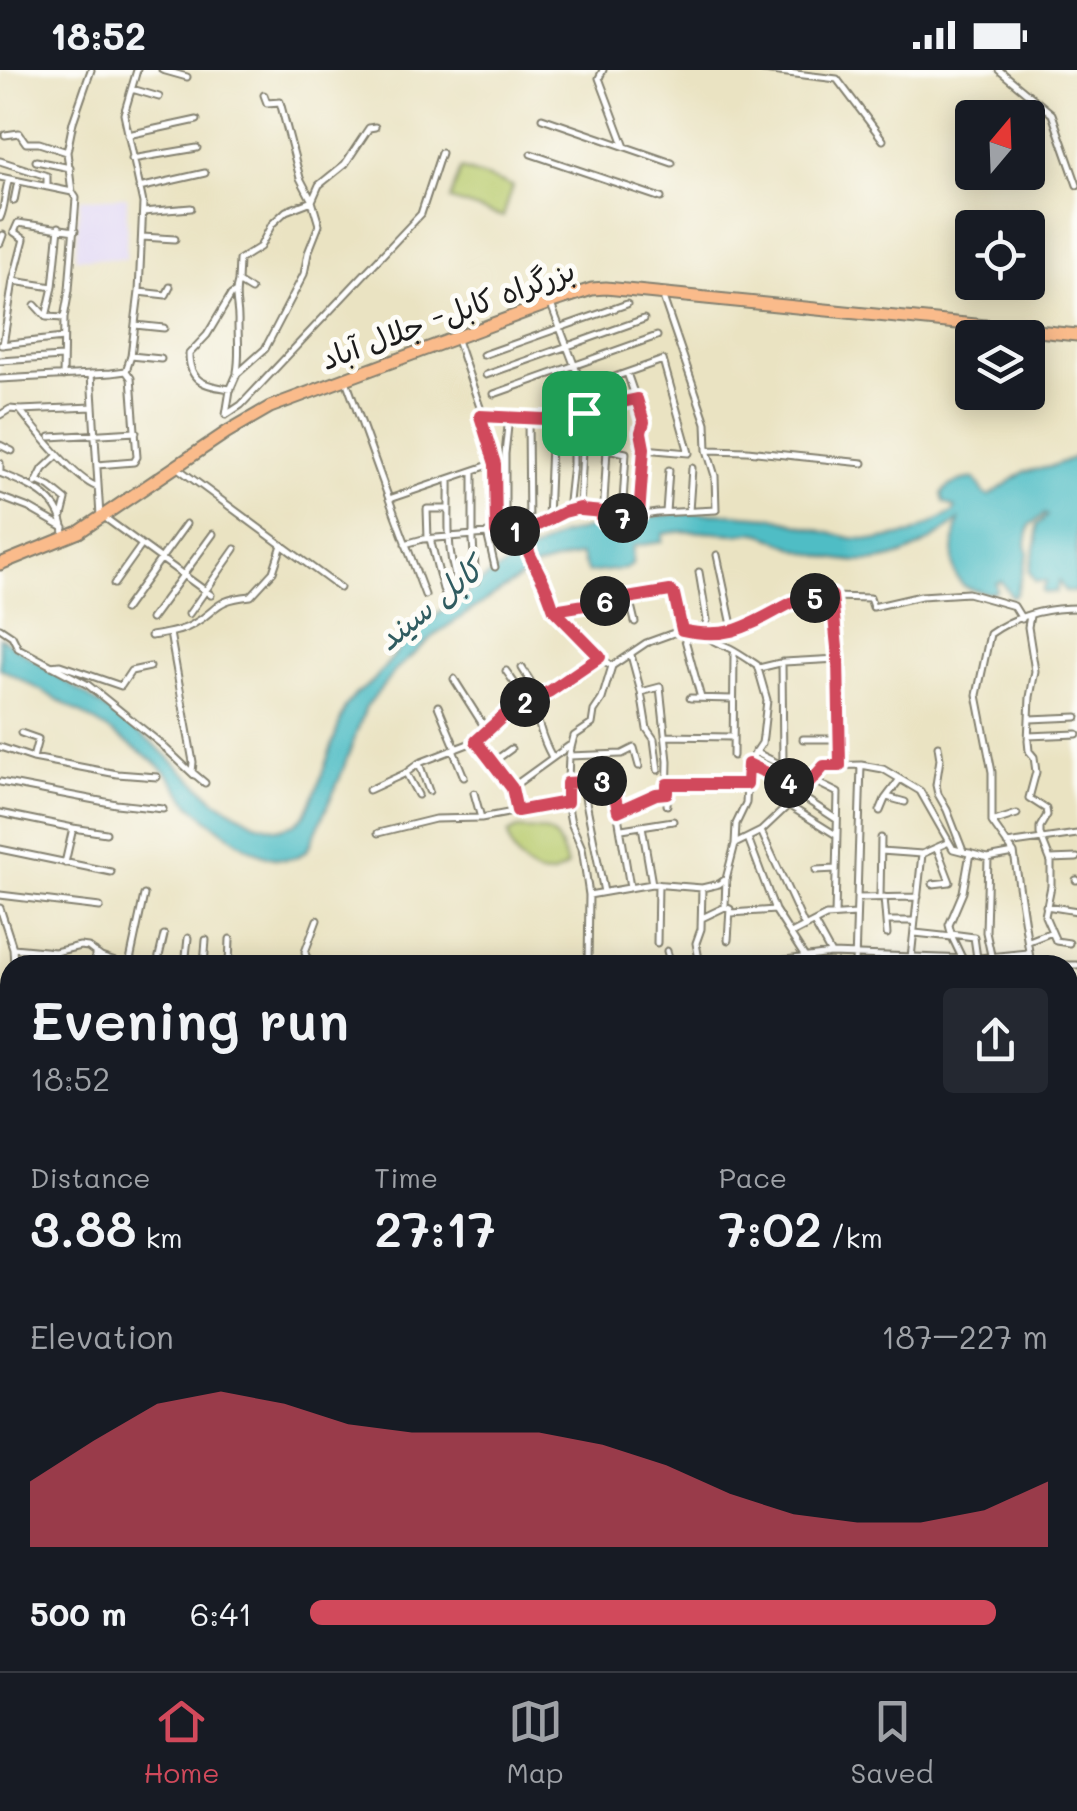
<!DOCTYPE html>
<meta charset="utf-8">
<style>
:root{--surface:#171b24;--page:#242831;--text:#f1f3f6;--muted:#9ea1a6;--line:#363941;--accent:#d1495b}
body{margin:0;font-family:Mali,"Playpen Sans Arabic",sans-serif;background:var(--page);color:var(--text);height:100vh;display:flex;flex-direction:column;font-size:38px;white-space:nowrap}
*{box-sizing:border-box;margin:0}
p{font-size:32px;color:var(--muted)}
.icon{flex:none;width:55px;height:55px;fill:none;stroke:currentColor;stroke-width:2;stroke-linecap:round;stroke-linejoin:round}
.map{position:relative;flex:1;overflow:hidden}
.panel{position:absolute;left:0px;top:885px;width:1078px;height:718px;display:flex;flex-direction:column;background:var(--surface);border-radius:30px 30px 0 0;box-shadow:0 5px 25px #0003}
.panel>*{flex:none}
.needle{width:65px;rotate:19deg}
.controls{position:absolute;left:955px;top:30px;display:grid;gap:20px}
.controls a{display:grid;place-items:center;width:90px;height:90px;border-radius:10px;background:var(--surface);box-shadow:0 5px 25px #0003;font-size:50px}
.pin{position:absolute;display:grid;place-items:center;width:85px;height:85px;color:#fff;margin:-42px;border-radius:20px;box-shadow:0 5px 15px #0006}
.km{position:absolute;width:50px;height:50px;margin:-25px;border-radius:50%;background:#222;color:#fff;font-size:28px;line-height:50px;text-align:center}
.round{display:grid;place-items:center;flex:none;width:105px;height:105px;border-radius:10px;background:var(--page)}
.head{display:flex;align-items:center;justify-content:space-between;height:170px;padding:0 30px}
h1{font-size:55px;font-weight:600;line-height:75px}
.figures{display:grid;grid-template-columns:repeat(3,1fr);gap:15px;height:170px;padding:10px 30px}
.figures div{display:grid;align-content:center}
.figures b{font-size:50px;font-weight:600}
.figures small{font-size:28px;font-weight:400}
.figures p{font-size:28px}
.chart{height:280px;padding:20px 30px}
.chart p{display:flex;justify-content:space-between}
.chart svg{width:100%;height:180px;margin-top:10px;fill:var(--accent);opacity:.7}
ul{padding:0 30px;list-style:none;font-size:32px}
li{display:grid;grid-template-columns:160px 120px 1fr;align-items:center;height:75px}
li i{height:25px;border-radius:12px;background:var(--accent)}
.status{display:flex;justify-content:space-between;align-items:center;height:70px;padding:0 50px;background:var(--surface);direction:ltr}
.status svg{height:28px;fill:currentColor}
.menu{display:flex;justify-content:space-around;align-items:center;height:140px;border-top:2px solid var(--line);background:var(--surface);font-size:28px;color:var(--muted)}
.menu a{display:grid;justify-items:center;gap:5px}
.menu .active{color:var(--accent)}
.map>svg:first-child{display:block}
.built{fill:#dfd5f5}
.green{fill:#bacc6f;stroke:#6b7446;stroke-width:2.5}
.water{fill:#4fbdc5;stroke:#366c70;stroke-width:2.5}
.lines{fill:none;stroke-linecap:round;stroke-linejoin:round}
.minor-casing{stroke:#83806f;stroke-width:9}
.trunk-casing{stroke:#83806f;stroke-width:15}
.minor{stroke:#fff;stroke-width:5}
.trunk{stroke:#fabb8b;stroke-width:11}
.route-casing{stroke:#fff;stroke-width:20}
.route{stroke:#d1495b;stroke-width:12}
.labels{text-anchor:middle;stroke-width:10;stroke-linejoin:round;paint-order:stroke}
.street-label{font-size:30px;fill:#1c1c1c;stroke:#fdfcf7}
.water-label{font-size:32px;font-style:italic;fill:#305c60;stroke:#fdfcf7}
</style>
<div class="status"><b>18:52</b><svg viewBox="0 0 49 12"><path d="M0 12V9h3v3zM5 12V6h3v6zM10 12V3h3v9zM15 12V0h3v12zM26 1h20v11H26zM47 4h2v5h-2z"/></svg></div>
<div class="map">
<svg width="1077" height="1601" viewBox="0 0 1077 1601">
<rect width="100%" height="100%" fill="#fdfcf7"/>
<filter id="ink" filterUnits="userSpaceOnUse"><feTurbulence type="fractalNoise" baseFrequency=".01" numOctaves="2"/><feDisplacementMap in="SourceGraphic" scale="20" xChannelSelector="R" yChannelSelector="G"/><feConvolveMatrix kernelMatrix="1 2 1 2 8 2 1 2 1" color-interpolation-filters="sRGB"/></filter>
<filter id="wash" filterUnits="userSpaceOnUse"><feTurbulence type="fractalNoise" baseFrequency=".0048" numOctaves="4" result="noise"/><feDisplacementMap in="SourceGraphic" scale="40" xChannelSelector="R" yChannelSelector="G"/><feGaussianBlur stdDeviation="2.25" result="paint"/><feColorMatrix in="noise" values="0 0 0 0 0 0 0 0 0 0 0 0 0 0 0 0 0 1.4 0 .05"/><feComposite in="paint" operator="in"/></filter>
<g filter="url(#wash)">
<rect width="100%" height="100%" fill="#eae3c2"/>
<path class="built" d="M127 127 126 189 75 188 80 129Z"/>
<path class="green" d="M461 99 513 116 503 147 450 130Z
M517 759C554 760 556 759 567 796 566 797 555 804 553 804 531 810 510 783 508 764Z"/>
<path class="water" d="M1077 386V522H1065L1059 511 1056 522 1043 523 1042 520 1046 512 1035 511 1029 501 1037 470V455L1047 446 1045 444 1030 455 1026 473 1028 484 1016 524 1012 527 1001 511 996 513 997 520 992 523C984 522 975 521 968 518 945 507 954 468 959 450 904 494 868 502 800 480 785 475 771 465 756 463 749 462 740 464 733 464 709 463 687 459 663 464L662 472 633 476 632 495 626 499 588 503 580 485 537 497 437 563 396 600 366 637 339 710 309 777C281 814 216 757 192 736 184 729 180 719 173 711 166 701 156 692 145 685 99 652 50 625 0 598V567L89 627 155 675 216 731 255 753 278 759 295 754 305 745 318 716 345 637 355 625 373 611 413 563 490 505 561 465 628 449 676 444 716 443 771 447 825 462 851 468 877 470 911 464 954 442 955 438 944 432 942 424C948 414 964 408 975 409L985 424 989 426 1024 402 1050 397Z"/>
</g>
<g filter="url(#ink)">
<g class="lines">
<defs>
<path id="minor" d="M162 0 187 7
M603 0 599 8 625 77
M763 0 837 9 883 70
M999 0 1052 44 1077 115
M132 19 159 27
M542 48 672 93
M375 57 369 58 345 94 319 115 312 131 319 155 308 183 304 204 265 279 237 304 230 320 226 345 241 335 421 144 441 83
M5 65 19 63 26 73H39L67 82
M128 65 197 50
M531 84 661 128
M132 89 197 78
M0 91 47 106V117
M36 91 70 98
M0 107 72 122
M139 118 205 103
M14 131 18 111
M143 142 191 138
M0 148C6 135 4 122 9 109
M142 167 175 169
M0 173 3 165
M13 211 53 217
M251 220 238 212 239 190 260 177 272 154 286 141 312 131 300 108 280 32 267 33 264 25
M139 222 166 225 170 217
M664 230 706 353 707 380
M35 235 46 247 64 248
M552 237 583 318 663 290 689 383 644 379
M46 247 53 217 59 157
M135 255 164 258
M457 270 483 346 586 351
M1 275 63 268
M3 275 13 211 24 169 14 162 18 153 75 161
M483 285 627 234
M131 286 161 289
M0 291 62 287
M237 302C240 286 238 269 238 253 239 238 233 226 238 212
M627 303 644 352 641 362 644 379 639 446
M91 304 100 446
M486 305 644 249
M63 306 64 248 69 220 76 128 72 122 67 82 73 52 91 0
M0 309 111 303 126 301
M347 313 389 429
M231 319C206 316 189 313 189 284L207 265 231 225 234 223
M494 324 657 266
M608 335 612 352
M20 340C35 359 76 411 98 417
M0 345 10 339 20 340 93 337
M528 348 529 460
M50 367 136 362
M0 375 12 381
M585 376 607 379 603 449 605 451 657 443 716 440 715 406 707 380 747 381 863 393
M607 379 626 383 622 448
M0 393V399
M495 393 496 463
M97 395 134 392 137 387 131 308 126 301 131 286 139 222 143 133 124 44 137 0
M179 399 340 518
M473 402V471L476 511
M0 403C31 416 63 427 64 466
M449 409C450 447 444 487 462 523
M37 411 50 417 66 430 62 446
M36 413 43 399 58 385
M0 427 29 438 64 458
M580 438 582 441 603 442
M568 441 573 394V350
M689 441 692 398
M666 442 669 400
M548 449 552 349
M108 450 211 525
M526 461 527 481 544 513 554 540 599 587 612 596 646 573 682 560 708 566 729 563 778 541 795 530 832 527 870 528 873 537 921 526 968 523 1014 536 1022 549
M505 462V384L509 347
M487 463 495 497
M428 469 427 439H449
M430 469 443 519 449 532
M405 474 423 469 526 461 565 441 580 438 585 341 637 329
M717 485 733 560
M699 502 707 550 702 565
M114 514 141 476
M425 525 389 429 495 393 480 346H483
M629 527 635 552
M832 527 838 589 840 695
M124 540 186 454
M554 540 653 522H672L701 628
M189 544 235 479
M151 549 213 464
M0 558 12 566 18 578 88 615 160 673 194 705
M170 563 193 692 192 702 205 713
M151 566C164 564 180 562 192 555 220 539 212 530 251 526L273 502 282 475
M708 566C715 574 720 573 730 578 738 582 748 589 757 595L767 630 763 666 762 673 748 694 746 733 736 754 735 774
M631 585 641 622 647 659 654 669 658 700
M782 592 783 694
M50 596 60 595 121 616 131 601 150 597
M522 598 539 625
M759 598 784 592 838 589
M506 601C518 618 534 638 540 658 543 669 546 676 552 687
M454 609 487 661
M641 622 660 617 668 691 667 735
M690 628 733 629
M438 636 456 679
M1030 649 1077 647
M21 663 38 669 33 688
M665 666 732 667
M1028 666 1077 664
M803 669H840
M476 671 511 718 517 741
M938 676 940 689 936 715 938 724 947 740 963 781
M0 677 33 688 117 704 157 707
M453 680 464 707
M755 682 838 723 835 845
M569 686 622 684 634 678 639 696
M733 686 734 584
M493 692 511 679
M419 693 429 721
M748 694 803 720
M406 703 418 725
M612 710 630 817
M0 712 116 734 163 739
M582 712 604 822
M567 713 611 711 619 703
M667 714H747
M511 718 569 676
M369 720 406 703 419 693 476 671 509 641 549 621 599 587
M474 723 481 748
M798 724 836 749
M887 727 905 732
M788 735 836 765
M618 741 656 725 667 723
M880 741 885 729 900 709
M0 743 73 758 106 763
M992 752 1017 744
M642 756 652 814
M622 759 673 751
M761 761 805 857
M378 763 435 749 481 748 567 732
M748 768 775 840 810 895
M1007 774 1077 764
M0 779 111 802
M881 781 922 784 949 772
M988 788 986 862 991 885
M1050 789 1077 788
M65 793 73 758
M816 800 836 799
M1076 810H1077
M933 814 950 812 937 778
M0 825 100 837
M589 825 652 814 702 818 719 814 726 809 735 774 761 761 815 710 825 696 861 695 883 699 920 721 953 779 988 788 1014 783
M880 827 881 768
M884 827 887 864
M857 828 918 827
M725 836 726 809
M1046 836 1077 841
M0 838 13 878 55 882 80 876 88 877 101 887 124 895
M731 843 775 840
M702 848 725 837 730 839 728 870
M886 851H915
M814 853 831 884
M1052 862 1056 871 1069 873
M915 863 952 867
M791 864 826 846 856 844
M951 864 974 867 977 888
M1029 871 1052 862 1045 846 1051 816V792L1040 764V757L1047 745 1046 739 1029 728 1036 702 1034 687 1029 681 1028 671 1030 627 1035 601 1028 557 1030 546
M657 873 658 814
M13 878 14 895
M667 881 671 895
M95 882V887L103 895
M911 888 922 784
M962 888 952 867 949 855 963 822 970 783
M745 892 778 891 831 884 969 889 1028 883
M129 895 144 825
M157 895 164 865
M185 895 188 868
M204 895 206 870
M229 895 230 869
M313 895 306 886 305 882 317 850
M588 895 589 825 582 778 571 753 567 732 569 686 574 666 592 654 594 641 602 629 612 596
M700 895 696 873 701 859 702 818
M855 895 861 695
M1031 895 1014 783 992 752V702L977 625 990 564C1015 546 1046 538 1077 538
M1031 895H1077
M1068 927 1077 929
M0 938 10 935
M1068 967 1077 970
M1 987 6 973 2 962 10 952
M1068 1033 1077 1031
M1068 1055 1077 1053
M1068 1079 1077 1077
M1068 1107 1077 1106
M0 1133 7 1140
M1070 1141H1077
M1068 1169H1077
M1068 1185 1077 1187
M0 1191 10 1204
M1068 1225 1077 1228
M1070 1266 1077 1268
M1068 1301 1072 1303
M1068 1376H1077
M1068 1399H1071L1074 1393H1077
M0 1402 10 1398
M0 1405 10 1435
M1068 1436H1072
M0 1505 10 1502
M1068 1513 1077 1514
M0 1534 10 1530
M0 1551 10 1547
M0 1569 10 1583
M1068 1581 1077 1583
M0 1591 10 1588
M17 1592 23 1601
M262 1592 264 1601
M389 1592 409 1601
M862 1592 864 1601
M876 1592 884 1601
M733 1593 750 1592
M66 1601 90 1592
M426 1601 427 1592
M666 1601 697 1592
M958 1601 1004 1593"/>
<path id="trunk" d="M0 494 79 462 227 362 270 337 552 232 592 219 606 218 1077 265"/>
</defs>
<use href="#minor" class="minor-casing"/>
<use href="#trunk" class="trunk-casing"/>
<use href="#minor" class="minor"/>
<use href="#trunk" class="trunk"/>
</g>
</g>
<g class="lines" filter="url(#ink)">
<defs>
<path id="route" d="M584 343 586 351 480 346 495 394 496 463 526 461 528 481 544 513 554 540 600 587 550 621 509 641 476 671 512 718 517 741 567 732V713L612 710 618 741 656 724 667 723V714H747L748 694 803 720 824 696H840L838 588 832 526C820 528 803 527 793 532 750 554 732 571 682 560L674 524 670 521 554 540C551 532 549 524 545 516 537 497 525 484 526 461L564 442 580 438 581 440 603 442 602 449 605 451 639 446 644 378 641 362 644 352 637 329 586 340 584 343"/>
</defs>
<use href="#route" class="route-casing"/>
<use href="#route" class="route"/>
</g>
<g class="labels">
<g class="street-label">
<text transform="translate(448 245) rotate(-20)" y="10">بزرگراه کابل- جلال آباد</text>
</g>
<g class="water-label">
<text transform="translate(430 534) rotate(-39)" y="11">کابل سيند</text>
</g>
</g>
</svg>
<div class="controls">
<a><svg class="needle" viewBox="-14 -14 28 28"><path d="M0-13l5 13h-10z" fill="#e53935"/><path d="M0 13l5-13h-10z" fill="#9ea1a6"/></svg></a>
<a><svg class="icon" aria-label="locate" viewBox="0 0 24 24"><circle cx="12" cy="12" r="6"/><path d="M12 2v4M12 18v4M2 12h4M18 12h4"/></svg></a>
<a><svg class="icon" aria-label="layers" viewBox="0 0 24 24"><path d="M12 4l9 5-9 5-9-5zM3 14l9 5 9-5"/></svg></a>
</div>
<div class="pin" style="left:584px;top:343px;background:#1e9e55"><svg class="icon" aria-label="arrive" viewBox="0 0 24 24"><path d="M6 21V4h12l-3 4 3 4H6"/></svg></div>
<b class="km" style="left:515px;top:461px">1</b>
<b class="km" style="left:525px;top:632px">2</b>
<b class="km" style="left:602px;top:711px">3</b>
<b class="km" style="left:789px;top:713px">4</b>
<b class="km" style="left:815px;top:528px">5</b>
<b class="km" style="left:605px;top:531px">6</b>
<b class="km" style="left:623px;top:448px">7</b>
<section class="panel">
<div class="head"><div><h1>Evening run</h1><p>18:52</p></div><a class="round"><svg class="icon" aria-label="share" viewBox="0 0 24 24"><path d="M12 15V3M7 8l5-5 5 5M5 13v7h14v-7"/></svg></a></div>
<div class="figures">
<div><p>Distance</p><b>3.88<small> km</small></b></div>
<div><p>Time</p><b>27:17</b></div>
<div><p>Pace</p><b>7:02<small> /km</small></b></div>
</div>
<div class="chart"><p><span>Elevation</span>187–227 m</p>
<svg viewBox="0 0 160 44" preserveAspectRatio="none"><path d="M0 44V28L10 18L20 9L30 6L40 9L50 14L60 16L70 16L80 16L90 19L100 24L110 31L120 36L130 38L140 38L150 35L160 28V44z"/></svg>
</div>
<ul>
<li><b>500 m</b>6:41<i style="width:93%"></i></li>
</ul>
</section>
</div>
<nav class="menu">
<a class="active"><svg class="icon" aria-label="home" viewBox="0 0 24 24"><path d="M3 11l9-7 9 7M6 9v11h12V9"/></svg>Home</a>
<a><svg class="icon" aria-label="map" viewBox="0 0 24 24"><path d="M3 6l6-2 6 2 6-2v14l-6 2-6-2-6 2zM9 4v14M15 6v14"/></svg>Map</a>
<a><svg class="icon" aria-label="saved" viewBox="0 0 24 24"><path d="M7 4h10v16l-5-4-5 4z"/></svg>Saved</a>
</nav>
